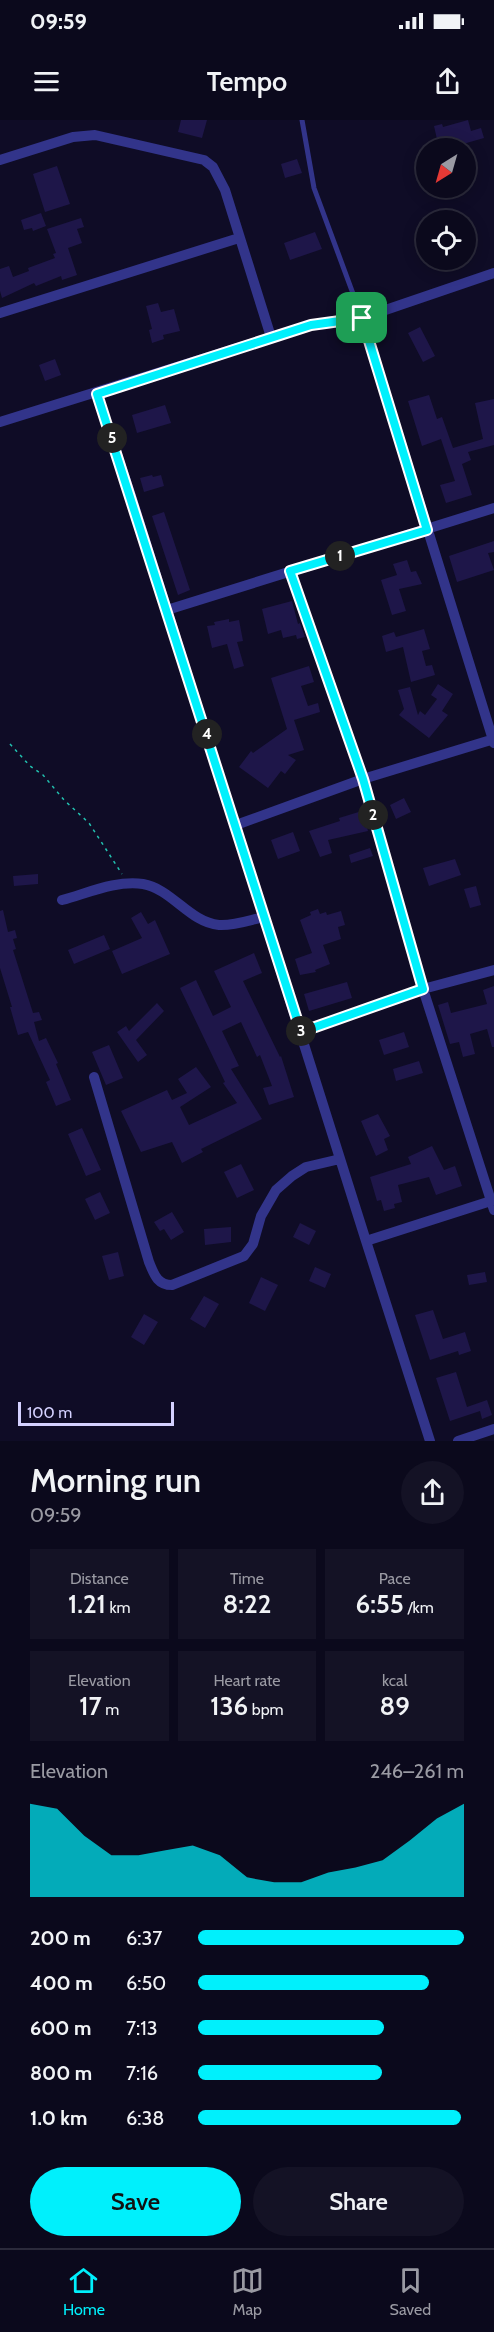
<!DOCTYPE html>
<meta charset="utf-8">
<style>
:root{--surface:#0b091c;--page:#141225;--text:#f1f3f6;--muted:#9a9aa3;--line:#2b2a3b;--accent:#00f0fc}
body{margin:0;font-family:Cabin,sans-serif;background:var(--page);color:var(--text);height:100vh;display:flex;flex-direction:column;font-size:22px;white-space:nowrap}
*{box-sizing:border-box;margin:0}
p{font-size:20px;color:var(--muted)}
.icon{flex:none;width:33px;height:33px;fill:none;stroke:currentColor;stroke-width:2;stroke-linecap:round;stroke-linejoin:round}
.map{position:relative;height:1321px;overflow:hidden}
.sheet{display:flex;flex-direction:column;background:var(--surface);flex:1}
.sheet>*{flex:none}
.needle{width:39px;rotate:217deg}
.buttons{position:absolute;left:416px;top:18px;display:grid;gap:12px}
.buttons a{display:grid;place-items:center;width:60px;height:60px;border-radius:50%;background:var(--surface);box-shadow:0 3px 15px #0003,0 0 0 2px var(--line);font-size:30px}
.scale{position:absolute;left:18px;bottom:15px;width:156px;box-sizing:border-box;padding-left:6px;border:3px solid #d4d1ff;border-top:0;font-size:16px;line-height:21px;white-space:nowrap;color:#d4d1ff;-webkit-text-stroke:4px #0f0c26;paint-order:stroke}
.pin{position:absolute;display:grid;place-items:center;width:51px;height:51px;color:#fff;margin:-26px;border-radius:12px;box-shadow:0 3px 9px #0006}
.km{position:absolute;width:30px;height:30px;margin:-15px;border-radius:50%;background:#222;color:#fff;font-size:16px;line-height:30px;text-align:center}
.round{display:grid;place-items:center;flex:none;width:63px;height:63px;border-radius:32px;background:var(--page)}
.headline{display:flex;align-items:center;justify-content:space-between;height:102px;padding:0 30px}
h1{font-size:33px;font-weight:600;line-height:45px}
.metrics{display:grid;grid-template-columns:repeat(3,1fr);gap:9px;height:102px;padding:6px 30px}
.metrics div{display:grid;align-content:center;border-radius:0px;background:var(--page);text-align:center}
.metrics b{font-size:26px;font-weight:600}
.metrics small{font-size:16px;font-weight:400}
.metrics p{font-size:16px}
.chart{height:168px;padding:12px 30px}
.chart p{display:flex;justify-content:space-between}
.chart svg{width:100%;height:108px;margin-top:6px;fill:var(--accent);opacity:.7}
.button{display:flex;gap:12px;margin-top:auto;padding:12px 30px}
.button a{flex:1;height:69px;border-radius:36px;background:var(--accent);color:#111;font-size:24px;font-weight:600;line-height:69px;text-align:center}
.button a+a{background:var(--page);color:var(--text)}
ul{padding:0 30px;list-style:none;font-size:20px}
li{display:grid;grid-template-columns:96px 72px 1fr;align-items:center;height:45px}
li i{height:15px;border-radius:8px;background:var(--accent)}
.status{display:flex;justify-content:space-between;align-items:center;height:42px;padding:0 30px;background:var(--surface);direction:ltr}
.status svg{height:16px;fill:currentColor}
header{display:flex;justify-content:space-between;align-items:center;height:78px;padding:0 30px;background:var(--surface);font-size:27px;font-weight:600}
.tab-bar{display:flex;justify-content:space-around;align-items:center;height:84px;border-top:2px solid var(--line);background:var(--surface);font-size:16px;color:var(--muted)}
.tab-bar a{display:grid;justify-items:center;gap:3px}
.tab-bar .on{color:var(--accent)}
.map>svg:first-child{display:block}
.building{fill:#1e1649}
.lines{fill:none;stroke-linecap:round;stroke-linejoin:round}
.path{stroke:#22c2b0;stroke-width:1.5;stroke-dasharray:3 4.5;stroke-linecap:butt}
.service{stroke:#32348a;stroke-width:5}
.minor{stroke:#32348a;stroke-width:10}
.route-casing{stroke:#fff;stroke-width:12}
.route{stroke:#00f0fc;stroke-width:8}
</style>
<div class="status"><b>09:59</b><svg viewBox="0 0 49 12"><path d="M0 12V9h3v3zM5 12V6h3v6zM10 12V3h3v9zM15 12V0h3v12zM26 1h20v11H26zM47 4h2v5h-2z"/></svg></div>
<header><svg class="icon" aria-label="menu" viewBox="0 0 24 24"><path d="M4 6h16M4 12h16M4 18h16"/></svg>Tempo<svg class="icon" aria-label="share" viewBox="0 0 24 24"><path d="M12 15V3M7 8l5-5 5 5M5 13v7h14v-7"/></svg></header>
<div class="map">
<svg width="494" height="1321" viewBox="0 0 494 1321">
<rect width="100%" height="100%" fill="#0f0c26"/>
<path class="building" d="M181 0H207L202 18 178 12Z
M468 0 471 11 481 8 484 18 449 28H439L434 6 442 4 443 7Z
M297 39 302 53 285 58 281 44Z
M57 46 70 84 45 92 33 54Z
M41 93 46 106 33 111 32 108 24 110 21 100Z
M81 98 84 107 77 109 82 123 68 128 77 155 62 160 61 156 36 166 34 163 2 178 0 171V149L9 146 13 157 29 151 28 148 55 138 53 134 56 133 47 109Z
M315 112 322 129 290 140 284 123Z
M158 183 161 192 174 189 180 211 163 215 164 219 152 223 149 210 152 209 146 186Z
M420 207 435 236 423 242 408 213Z
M55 239 61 255 45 261 39 245Z
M429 275 437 299 442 297 453 328 483 319 475 283 494 279V325L468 332 471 340 462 344 472 375 446 383 440 365 455 361 441 319 422 326 408 281Z
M165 285 171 303 137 313 132 295Z
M152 355 153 357 161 355 164 366 144 372 140 358Z
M164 392 190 470 178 475 152 396Z
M494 421V432L488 433 494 450 457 462 449 436Z
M407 440 411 452 416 451 422 464 399 469 406 491 392 495 381 460 397 455 393 444Z
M292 481 298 504 300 503 305 517 297 519 296 515 283 518 281 510 268 514 262 489Z
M229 499V502L239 500 243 521 237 522 244 546 234 549 227 524 212 528 207 506 215 505 214 502Z
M424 509 430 529 422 531 426 546 432 545 435 555 411 562 403 527 386 532 382 516 394 512 396 517Z
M309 546 314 562 301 566 308 586 318 583 320 592 294 600 304 630 288 635 296 640 285 654 281 651 268 668 239 647 251 631 253 633 287 609 271 558Z
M438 564 453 574 442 591 448 595 429 618 399 595 404 589 398 570 410 567 418 595 420 591 425 595 437 579 431 575Z
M404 678 411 692 396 699 390 685Z
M362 691 368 711 328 720 332 733 320 737 309 711 340 701 339 698Z
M293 712 300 731 278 739 271 720Z
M370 728 373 736 351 743 349 735Z
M455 739 461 755 429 766 423 748Z
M38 754V764L14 766 13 756Z
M476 766 481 785 470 788 464 769Z
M318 789 320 794 326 792 327 795 341 791 345 805 338 807 341 819 323 825 330 844 315 850 316 852 300 855 295 839 312 833 300 800 311 795 310 792Z
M3 790 8 812 15 810 17 818 13 819 16 829 13 830 33 893 39 892 42 900 34 902 39 921 46 918 58 943 56 944 71 980 56 986 46 962 50 960 28 912 18 915 10 887H12L0 848V791Z
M141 792 148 804 155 800 170 834 122 854 112 831 142 818 131 798Z
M104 815 110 829 74 844 68 830Z
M254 833 262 853 243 861 280 937 281 936 294 977 269 985 263 968 272 966 260 935 257 937 241 902 222 911 239 946 231 949 262 999 201 1029 203 1032 182 1043 172 1022 141 1032 121 991 167 970 172 980 187 973 178 959 196 947 211 967 180 987 189 1005 237 983 223 963 225 962 180 868 196 860 213 896 231 887 214 851Z
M347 862 352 878 309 891 304 874Z
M494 866V927H492L487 909 470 914 475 934 463 937 459 922 450 924 438 885 448 882 451 893 487 884 483 870Z
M157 883 164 891 136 920 147 935 138 942 117 912 126 906 129 911Z
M404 912 409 927 384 935 379 920Z
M109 925 123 958 106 965 92 932Z
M419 941 423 953 396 961 393 949Z
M378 994 390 1016 384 1019 388 1030 376 1036 361 1001Z
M82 1008 101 1050 86 1056 68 1014Z
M432 1026 444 1050 455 1046 462 1066 436 1075 429 1057 398 1065 402 1082 394 1084 395 1088 384 1091 381 1080 377 1081 370 1057 411 1044 408 1037Z
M241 1044 254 1070 237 1078 224 1052Z
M100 1072 110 1093 95 1100 85 1079Z
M172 1092 184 1112 171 1120 164 1109 160 1111 154 1102Z
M300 1103 316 1111 309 1125 293 1117Z
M231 1107V1122L205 1125 204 1109Z
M118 1132 124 1156 109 1160 102 1136Z
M315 1147 331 1154 325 1168 309 1161Z
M485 1152 487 1162 469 1165 467 1155Z
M261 1157 278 1165 265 1191 249 1183Z
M204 1176 219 1184 205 1208 190 1199Z
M433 1190 443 1219 465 1212 471 1231 459 1235 458 1231 430 1240 415 1195Z
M144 1194 158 1202 144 1225 131 1217Z
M456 1252 467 1287 487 1280 492 1295 482 1299 480 1291 450 1301 436 1258Z"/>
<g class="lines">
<path class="path" d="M10 624 30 646 43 655 64 680 89 703 122 754"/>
<path class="service" d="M302 0 314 68 362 198"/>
<path class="minor" d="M0 40 73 17 95 15 204 40 213 47 225 70 271 217
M0 193 239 118
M362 198 494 623
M97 274 131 376 366 1121 430 1321
M0 302 311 205 362 198 494 153
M290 451 363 659 423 869 494 1090
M167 490 494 388
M236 705 363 659 494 619
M62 780C88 773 116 760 143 764 172 769 189 802 219 805 234 806 250 800 264 797
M301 912 423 869 494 850
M94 957 149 1142C154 1154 157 1165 172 1165L244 1136 253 1124 261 1096 276 1070 292 1056 306 1047 340 1039
M366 1121 494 1080
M458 1321 494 1309"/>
</g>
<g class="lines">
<defs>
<path id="route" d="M362 198 427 410 290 451 363 659 423 869 301 912 97 274 311 205Z"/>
</defs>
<use href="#route" class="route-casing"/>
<use href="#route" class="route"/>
</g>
</svg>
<div class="buttons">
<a><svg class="needle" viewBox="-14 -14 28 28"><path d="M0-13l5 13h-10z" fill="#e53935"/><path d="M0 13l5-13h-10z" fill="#9a9aa3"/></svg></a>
<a><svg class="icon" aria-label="locate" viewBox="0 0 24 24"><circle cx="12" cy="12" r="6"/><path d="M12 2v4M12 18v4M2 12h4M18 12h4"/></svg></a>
</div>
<div class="scale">100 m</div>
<div class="pin" style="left:362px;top:198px;background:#1e9e55"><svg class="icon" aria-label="arrive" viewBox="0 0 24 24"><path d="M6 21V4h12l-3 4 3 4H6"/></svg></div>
<b class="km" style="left:340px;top:436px">1</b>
<b class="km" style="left:373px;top:695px">2</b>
<b class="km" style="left:301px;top:911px">3</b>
<b class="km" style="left:207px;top:614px">4</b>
<b class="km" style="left:112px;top:318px">5</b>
</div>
<section class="sheet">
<div class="headline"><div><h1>Morning run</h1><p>09:59</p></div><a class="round"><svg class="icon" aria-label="share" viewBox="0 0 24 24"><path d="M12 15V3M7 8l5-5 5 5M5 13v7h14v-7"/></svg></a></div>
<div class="metrics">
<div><p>Distance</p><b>1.21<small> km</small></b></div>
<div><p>Time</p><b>8:22</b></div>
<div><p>Pace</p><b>6:55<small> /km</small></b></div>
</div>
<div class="metrics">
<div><p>Elevation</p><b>17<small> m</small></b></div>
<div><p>Heart rate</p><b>136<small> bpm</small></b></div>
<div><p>kcal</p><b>89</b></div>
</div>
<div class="chart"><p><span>Elevation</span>246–261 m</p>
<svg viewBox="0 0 160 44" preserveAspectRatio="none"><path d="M0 44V6L10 8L20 19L30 27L40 27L50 25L60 23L70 27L80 36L90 38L100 38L110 34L120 32L130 29L140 21L150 12L160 6V44z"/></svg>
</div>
<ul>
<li><b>200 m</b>6:37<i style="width:100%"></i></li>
<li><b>400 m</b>6:50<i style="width:87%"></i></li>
<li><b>600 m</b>7:13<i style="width:70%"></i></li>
<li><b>800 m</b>7:16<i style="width:69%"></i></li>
<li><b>1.0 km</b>6:38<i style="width:99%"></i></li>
</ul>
<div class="button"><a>Save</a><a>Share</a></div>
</section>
<nav class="tab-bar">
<a class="on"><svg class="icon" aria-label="home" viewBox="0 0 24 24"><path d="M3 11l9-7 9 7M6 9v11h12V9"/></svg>Home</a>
<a><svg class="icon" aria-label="map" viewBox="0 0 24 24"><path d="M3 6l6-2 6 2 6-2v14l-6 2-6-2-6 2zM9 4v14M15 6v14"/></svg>Map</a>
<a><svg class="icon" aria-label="saved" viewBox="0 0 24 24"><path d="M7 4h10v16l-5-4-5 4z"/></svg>Saved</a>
</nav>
